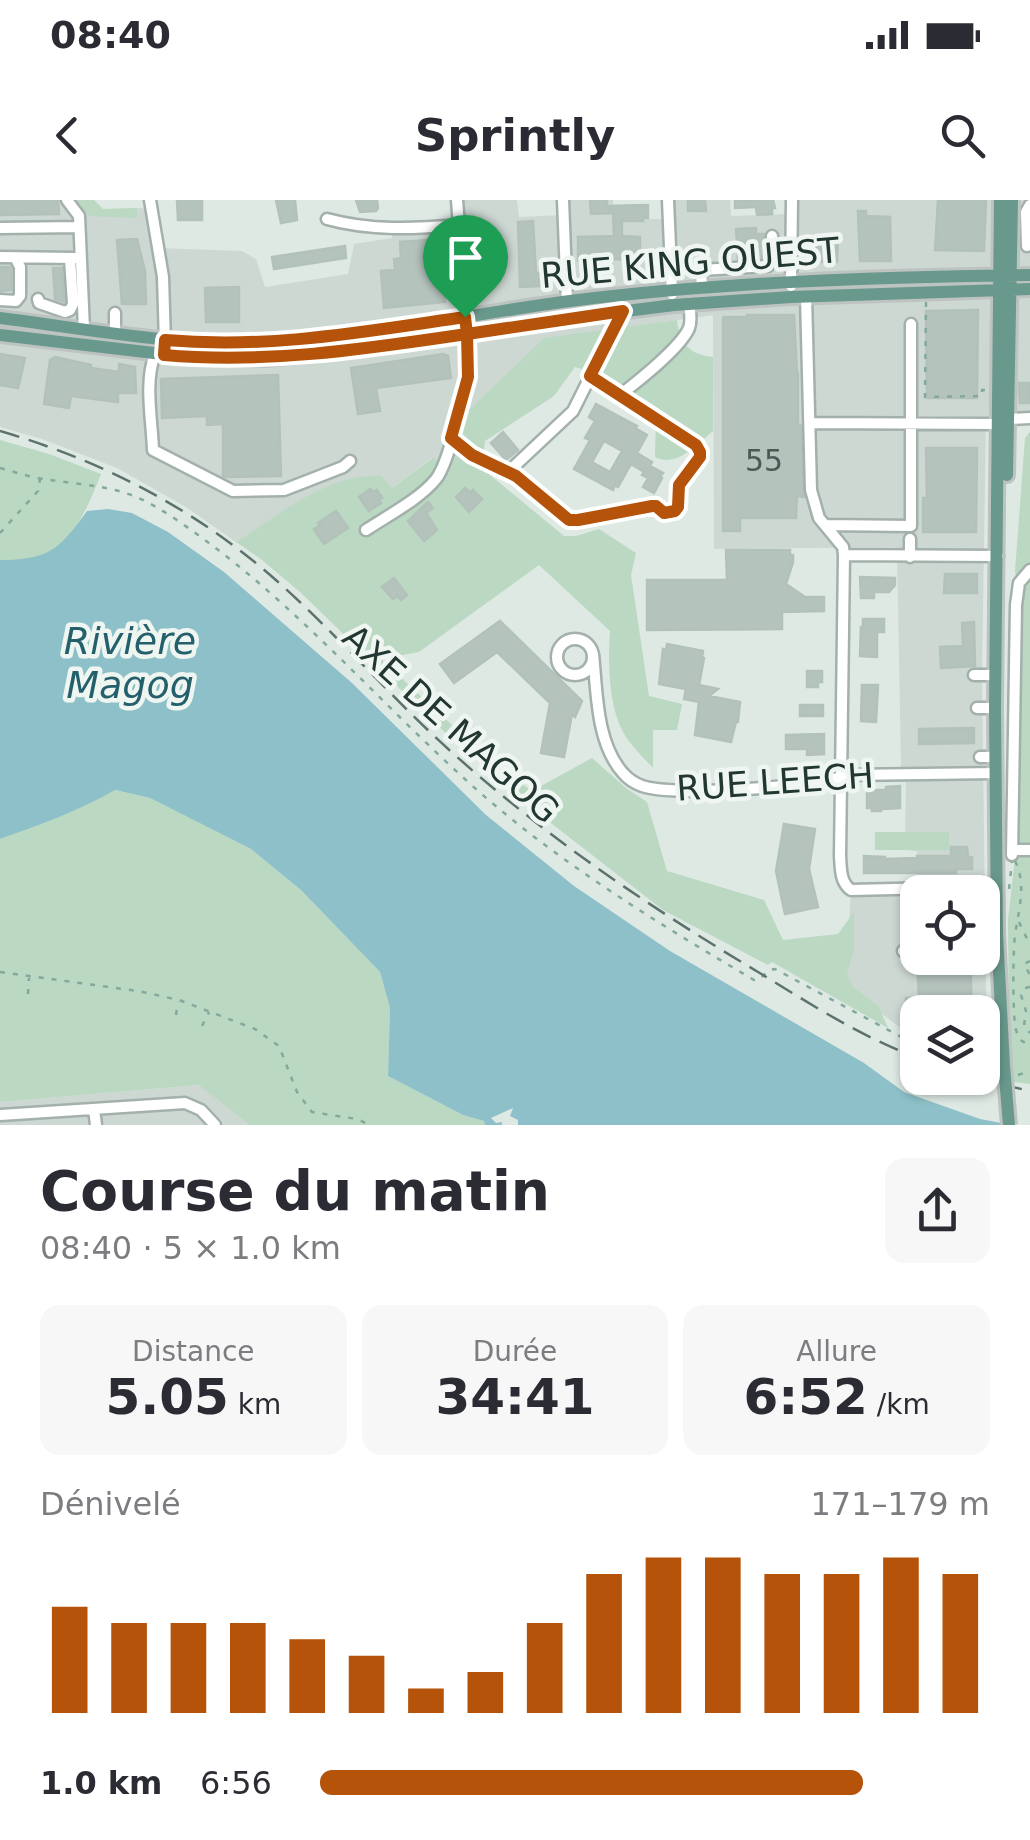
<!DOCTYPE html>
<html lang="fr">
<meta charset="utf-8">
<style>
:root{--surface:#fff;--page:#f7f7f7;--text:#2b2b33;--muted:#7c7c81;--accent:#b45309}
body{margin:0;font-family:"DejaVu Sans",sans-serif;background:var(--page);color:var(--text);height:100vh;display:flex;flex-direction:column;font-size:38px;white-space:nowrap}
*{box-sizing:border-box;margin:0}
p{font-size:32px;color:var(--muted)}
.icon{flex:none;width:55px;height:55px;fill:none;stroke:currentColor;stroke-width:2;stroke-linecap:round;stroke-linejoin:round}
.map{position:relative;height:925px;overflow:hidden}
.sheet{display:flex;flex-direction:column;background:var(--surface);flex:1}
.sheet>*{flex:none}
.controls{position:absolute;left:900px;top:675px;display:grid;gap:20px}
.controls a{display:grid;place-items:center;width:100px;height:100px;border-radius:20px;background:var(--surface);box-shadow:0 2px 8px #0004;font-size:50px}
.pin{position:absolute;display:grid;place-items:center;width:85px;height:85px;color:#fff;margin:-102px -42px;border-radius:50% 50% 50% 0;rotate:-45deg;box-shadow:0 0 10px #0007}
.pin .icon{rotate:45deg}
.round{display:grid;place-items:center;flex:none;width:105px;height:105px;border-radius:20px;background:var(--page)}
.headline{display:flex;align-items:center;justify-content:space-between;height:170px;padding:0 40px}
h1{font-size:55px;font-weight:700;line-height:75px}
.stats{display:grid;grid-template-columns:repeat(3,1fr);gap:15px;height:170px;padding:10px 40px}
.stats div{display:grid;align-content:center;border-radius:20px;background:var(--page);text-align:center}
.stats b{font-size:50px;font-weight:700}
.stats small{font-size:28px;font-weight:400}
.stats p{font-size:28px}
.chart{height:280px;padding:20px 40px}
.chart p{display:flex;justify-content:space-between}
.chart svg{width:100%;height:180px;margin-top:10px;stroke:var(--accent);stroke-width:6}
ul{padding:0 40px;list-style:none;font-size:32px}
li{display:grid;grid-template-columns:160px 120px 1fr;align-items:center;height:75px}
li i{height:25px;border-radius:12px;background:var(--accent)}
.status{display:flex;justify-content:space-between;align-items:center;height:70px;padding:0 50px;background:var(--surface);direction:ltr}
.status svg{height:28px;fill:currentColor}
header{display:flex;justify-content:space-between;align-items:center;height:130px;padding:0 40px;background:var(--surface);font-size:45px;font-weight:700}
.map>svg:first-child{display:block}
.built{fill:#ced8d3;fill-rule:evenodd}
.green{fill:#bad8c2}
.water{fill:#8dc0c8}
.building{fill:#b5c3bd;stroke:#b3c1bb;stroke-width:2.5;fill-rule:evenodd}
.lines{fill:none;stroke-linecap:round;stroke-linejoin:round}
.minor-casing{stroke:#a3b0ab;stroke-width:15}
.major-casing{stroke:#bdc3c1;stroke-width:18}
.path{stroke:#83a99c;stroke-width:2.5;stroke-dasharray:5 8;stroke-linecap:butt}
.minor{stroke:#fff;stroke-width:10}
.major{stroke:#69998c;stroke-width:12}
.rail{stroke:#5c726c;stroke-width:2.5;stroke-dasharray:20 10;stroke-linecap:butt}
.major-bridge-casing{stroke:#bdc3c1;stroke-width:18;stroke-linecap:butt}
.major-bridge{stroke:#69998c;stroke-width:12}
.route-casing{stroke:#fff;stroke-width:20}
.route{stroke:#b45309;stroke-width:12}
.labels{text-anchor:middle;stroke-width:9;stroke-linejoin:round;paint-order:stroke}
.number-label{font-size:30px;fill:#475a54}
.street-label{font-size:35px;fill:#223731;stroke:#eff6f2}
.water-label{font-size:38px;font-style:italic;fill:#24606b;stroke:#eff6f2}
</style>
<div class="status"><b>08:40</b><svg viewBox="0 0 49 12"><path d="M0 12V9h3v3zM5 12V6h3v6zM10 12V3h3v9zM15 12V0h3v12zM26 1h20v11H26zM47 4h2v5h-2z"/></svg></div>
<header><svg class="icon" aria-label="back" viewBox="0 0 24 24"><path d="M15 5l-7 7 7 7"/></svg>Sprintly<svg class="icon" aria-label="search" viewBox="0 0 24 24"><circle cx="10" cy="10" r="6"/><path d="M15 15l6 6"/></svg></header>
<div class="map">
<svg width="1030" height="925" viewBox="0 0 1030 925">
<rect width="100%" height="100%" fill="#dfe9e4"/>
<path class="built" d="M0 0H94L103 9 152 8 159 48 242 51 256 59 265 87 348 74 354 44 392 38 393 29 458 25 457 0H517L519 17 563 15V0H613L614 19H668V0H730L731 16 792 14V0H1030V218L986 219 982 475 987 863 983 861 982 812H918L917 840 850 790 846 773 851 690 919 689 917 651 905 650 906 569 901 568 897 347 714 349 713 115 544 139 444 264 432 258 392 288 266 324 236 342 186 307 117 268 42 239 0 227ZM918 692H982V758H918Z
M200 885 250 925H0V902Z"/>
<path class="green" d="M77 0H94L103 9 137 8V18L90 16 78 5Z
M677 120C679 143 690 155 713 157V231C696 245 677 268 655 257L656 211 615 180 575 167 554 196 485 241C483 252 484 266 490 275L564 336H576L599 329 636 353 631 375 649 496 682 504 677 530H653V568C643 557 630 545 623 532 608 504 608 461 610 431L539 365 419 452 381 459 496 566 532 591 592 558 626 588 647 602 667 671 764 700 783 740 838 734 854 712V749L847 774 853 787 879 807 888 828 772 762 768 765 663 710 547 620 459 546 300 392 262 360 236 342C280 315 327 273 381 276L392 288 433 258 444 263 456 223 544 138Z
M1030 232V884L1014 882 1009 829 1008 719 1014 667 1020 403 1015 371 1025 238Z
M0 240 49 254 101 274C87 309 72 348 32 359 23 362 10 360 0 360Z
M114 590 150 598 251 649 301 690 380 772 390 808 388 876 463 915 485 921V925H250L199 885 0 902V639C39 625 79 611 114 590Z
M875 632H949V650H875Z"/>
<path class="water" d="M108 309 132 313 168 332 224 372 352 483 486 615 574 686 670 751 864 863 904 892 980 919 1012 925H518V920L510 916 513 908 491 918 496 923 502 922V925H485L484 921 463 915 388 876 390 808 380 772 301 690 251 649 150 598 115 590C79 611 39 625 0 639V360C48 360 59 350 87 311Z"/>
<path class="building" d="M0 0H58L59 14 0 15Z
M177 0H202V20H178Z
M276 0H295L297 20 281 23Z
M356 0H377L378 8 376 11 360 12Z
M590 0H607V6L648 5V18H643V21H622V36L640 37V60L610 59 607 63H580L578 60V37L614 36 613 13 591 14Z
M688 0H705L706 11H688Z
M735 0H773L775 8H772V14L757 15 756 7 735 8Z
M938 0H986L984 51 935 50Z
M858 11H866V16L890 17 891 61H860Z
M533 21 536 73H539L540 86 520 87 518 22Z
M756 28V34H764L763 58 738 59 736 29Z
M818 36H838L837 62H811V44H818Z
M137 39 145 71 146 104H122L117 40Z
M439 39 445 102 384 108 381 71 395 70 394 59 401 58 400 42Z
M345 46 346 58 274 69 272 57Z
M0 67H10L11 69V90L0 91Z
M53 68H62L64 102 55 99Z
M239 87V122H206L205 88Z
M978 110 977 198H927L926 111Z
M747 115H794L797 173H798V225H801L804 297 797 296 796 318H740V331H723V119L724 117H747Z
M0 154 25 158 18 188 0 185Z
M443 154 448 156 451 178 376 188 380 211 358 214 351 168Z
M55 157 91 165V168L119 172V164L135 167 136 193H118V202L71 196 69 208 44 204 50 160Z
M278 175 281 276 226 277 223 276V224L207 225V216L162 218 161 179Z
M1019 183H1030V203H1020Z
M596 204 637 226 635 228 647 235 637 253 652 262 650 266 663 273 660 277 662 278 654 293 643 287 648 278 642 275 644 272 631 264 618 287 615 285 613 290 574 269 590 240 585 238 595 221 589 217ZM604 241 622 251 610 272 592 262Z
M503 232 518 250 506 260 491 243Z
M926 248H977L976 332H923V298H927Z
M465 288 471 293 473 290 482 299 469 312 456 297Z
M370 289 373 292 377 290 382 298 379 300 381 303 369 311 359 297Z
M428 302 433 308 426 313 437 330 424 341 408 321Z
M336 311 348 328 324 344 314 329 320 325 318 323Z
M726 350H790V355H793V362L786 384 805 397H824V411L782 412V429L647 430V380H727Z
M945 374H977V393H944Z
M860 377 895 378V385L889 392H874V398H861Z
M394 378 407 395 401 400 397 396 393 399 382 387Z
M863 419H884V432H877V457L860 456 861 427H863Z
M500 421 582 501 575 517 572 514 564 557 541 553 550 503 497 452 454 483 440 464Z
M974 422 975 466 941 468 940 447 963 446 962 423Z
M667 444 703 451 702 457 704 458 699 485 718 489 709 496 740 502 738 522H736L731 542 695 535 699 502 684 499 686 489 659 484 663 449 666 450Z
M807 471H822V482H818V487H807Z
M862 485H878L876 522 861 521Z
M800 505H823V516H800Z
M974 528V543L919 544V529Z
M824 534V554L807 555V549H786V535Z
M900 586V608L881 609V611H872V608H867V590H886V587Z
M784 624 815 629 809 669 818 707 785 714 776 671Z
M951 647H967L968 657H972V669H956V673H864V656L885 657V659L917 658V656H951Z
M922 758H970L972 812H918V815H906V798H919L917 759Z"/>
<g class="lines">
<defs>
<path id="minor" d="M67 0 79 16 84 129
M150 0 163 77 165 143
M563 0 567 101
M668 0 672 94
M327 19C371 31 414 29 459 25
M0 28 79 27
M1027 46 1026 12 1030 5
M0 57 75 58
M791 86 792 0
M702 88 701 70 768 66 773 58 772 36
M806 96 811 290 819 318 843 347 844 355 840 656C841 669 840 682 851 690L978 687 997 689
M38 99 39 103 65 112 70 110 73 104 70 59
M0 100 16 101 20 96V67L16 59
M115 113V133
M155 154C144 182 152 220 153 250L233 291 284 290 343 267 350 261
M620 195C637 182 681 147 689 128 692 120 690 111 689 104
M1008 219 1030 218
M811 223 999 224
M451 238 472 255 516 276 569 320H578L652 306H656L664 313 675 311 678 307 679 285 700 257V252L696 245 590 175
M508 272 573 211 623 111
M825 325 911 326V124
M366 330C387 316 420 299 436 279 449 263 469 180 469 158L457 0
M844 355 998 356
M910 357V339
M557 457a18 18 0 1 1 36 0a18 18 0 1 1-36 0Z
M593 454C597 492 596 543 623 573 628 579 634 583 642 586 675 597 815 587 849 575L996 573
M974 475H996
M977 508H995
M980 557H996
M1012 650H1030
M1012 655 1016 405 1019 383 1030 370
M903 751 918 750
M94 909 96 925
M0 915 185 903 201 910 215 925"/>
<path id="major" d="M1000 0 995 508 997 734 1004 865
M0 118C87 129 175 146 263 143 366 138 468 114 570 101 723 82 876 77 1030 75
M0 135 188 157 267 159 364 149 579 117 674 105 791 97 1030 89
M1007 275 1012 0"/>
</defs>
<use href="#minor" class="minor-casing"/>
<use href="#major" class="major-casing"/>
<path class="path" d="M926 102 925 197 982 196V190H986
M0 268C15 272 29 277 44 279 73 284 106 285 134 296 163 308 191 330 217 349 307 418 383 505 467 581 553 659 654 721 754 780H759L769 770 775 769 918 846
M0 333 38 291 40 279
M1015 661C1029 688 1015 719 1014 747 1013 774 1013 801 1015 827L1019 839 1030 846
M1009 689 1012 662
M1019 722 1030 745
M1030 761 1024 764 1030 775
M0 772 138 791 179 800 255 829 279 846 297 892 312 912 357 919 370 925
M1030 787 1025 788 1021 795 1026 811 1024 826 1030 833
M28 794 29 778
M176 815 178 802
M202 826 209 812
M982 870 995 874
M1018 875 1030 871"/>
<use href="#minor" class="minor"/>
<use href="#major" class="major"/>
<path class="rail" d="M0 231C103 261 197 310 277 381 340 437 394 501 456 556 549 639 651 708 758 772 809 803 861 837 918 858
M973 878 1030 891"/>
<defs>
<path id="major-bridge" d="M1004 865 1009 925"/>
</defs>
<use href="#major-bridge" class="major-bridge-casing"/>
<use href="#major-bridge" class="major-bridge"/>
</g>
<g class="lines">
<defs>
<path id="route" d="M465 117C362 132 270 149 165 140L164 155C268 164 365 149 467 134L468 177 451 238 472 255 516 276 569 320H578L652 306H656L664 313 675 311 678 307 679 285 700 257V252L696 245 590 176 623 111 467 134 465 117"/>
</defs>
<use href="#route" class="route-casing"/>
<use href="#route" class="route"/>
</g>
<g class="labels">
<g class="number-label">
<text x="764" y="271">55</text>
</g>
<g class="street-label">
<text transform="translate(690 63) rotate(-5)" y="12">RUE KING OUEST</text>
<text transform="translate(451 524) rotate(42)" y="12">AXE DE MAGOG</text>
<text transform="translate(775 582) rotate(-4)" y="12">RUE LEECH</text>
</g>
<g class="water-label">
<text x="130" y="454">Rivière<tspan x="130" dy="44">Magog</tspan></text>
</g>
</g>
</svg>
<div class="controls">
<a><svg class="icon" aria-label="locate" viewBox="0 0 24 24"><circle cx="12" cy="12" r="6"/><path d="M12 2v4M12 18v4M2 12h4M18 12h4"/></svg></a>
<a><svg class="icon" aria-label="layers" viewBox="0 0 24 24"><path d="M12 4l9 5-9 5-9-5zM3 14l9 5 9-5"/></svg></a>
</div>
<div class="pin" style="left:465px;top:117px;background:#1e9e55"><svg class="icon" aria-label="arrive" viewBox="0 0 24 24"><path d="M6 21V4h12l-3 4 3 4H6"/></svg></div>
</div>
<section class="sheet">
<div class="headline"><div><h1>Course du matin</h1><p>08:40 · 5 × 1.0 km</p></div><a class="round"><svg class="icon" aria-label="share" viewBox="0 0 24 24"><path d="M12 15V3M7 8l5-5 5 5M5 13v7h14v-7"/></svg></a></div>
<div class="stats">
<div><p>Distance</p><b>5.05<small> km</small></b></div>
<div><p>Durée</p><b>34:41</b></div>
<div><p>Allure</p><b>6:52<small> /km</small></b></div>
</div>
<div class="chart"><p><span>Dénivelé</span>171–179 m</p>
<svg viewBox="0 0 160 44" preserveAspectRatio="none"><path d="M5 44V18M15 44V22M25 44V22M35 44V22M45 44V26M55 44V30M65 44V38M75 44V34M85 44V22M95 44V10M105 44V6M115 44V6M125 44V10M135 44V10M145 44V6M155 44V10"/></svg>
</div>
<ul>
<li><b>1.0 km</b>6:56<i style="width:81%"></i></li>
</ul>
</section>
